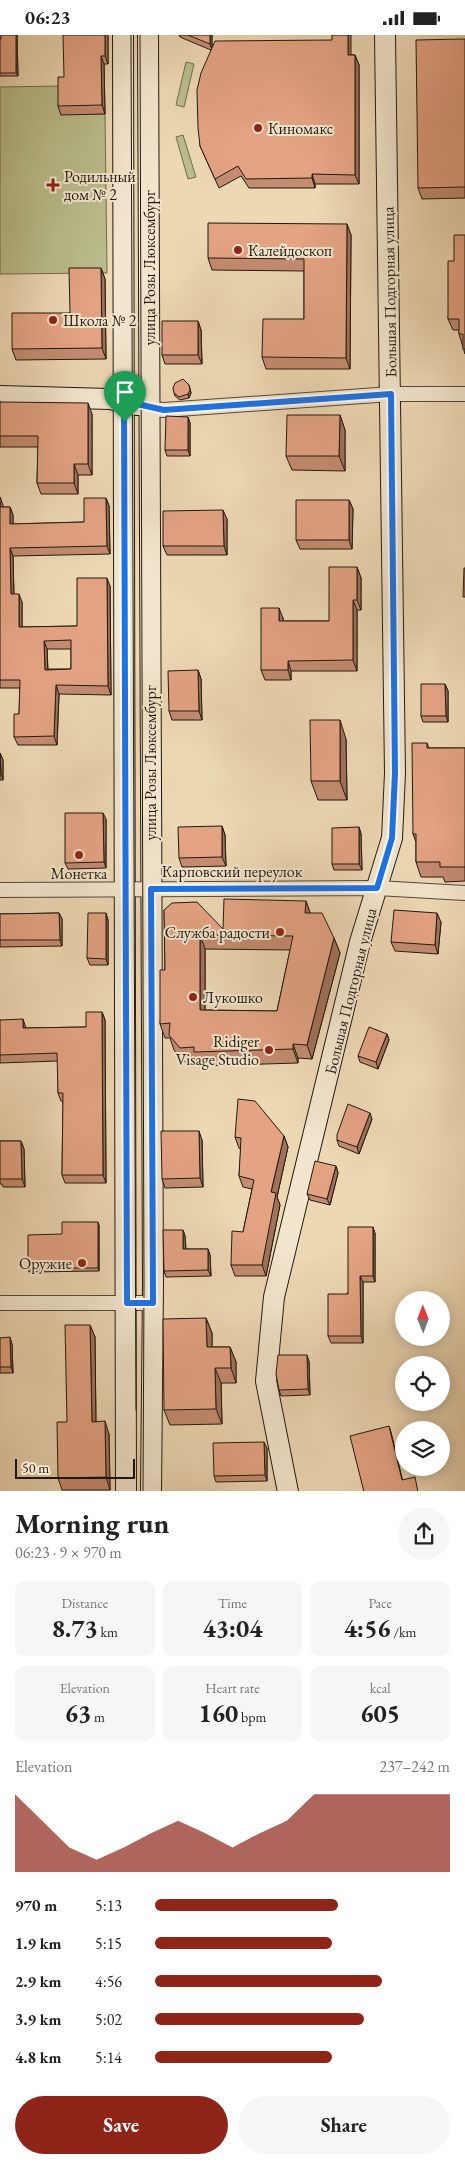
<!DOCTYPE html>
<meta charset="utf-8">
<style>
:root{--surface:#fff;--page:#f6f6f6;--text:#222;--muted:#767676;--accent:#8f2418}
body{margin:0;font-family:"EB Garamond",serif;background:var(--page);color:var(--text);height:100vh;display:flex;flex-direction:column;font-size:19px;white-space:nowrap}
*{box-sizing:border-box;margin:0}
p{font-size:16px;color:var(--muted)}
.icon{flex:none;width:28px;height:28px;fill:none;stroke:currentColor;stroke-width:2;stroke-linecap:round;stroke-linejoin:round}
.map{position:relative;height:1456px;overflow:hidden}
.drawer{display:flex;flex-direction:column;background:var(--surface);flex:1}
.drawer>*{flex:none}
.needle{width:32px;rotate:359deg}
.tools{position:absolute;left:395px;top:1256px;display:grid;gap:10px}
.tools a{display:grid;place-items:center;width:55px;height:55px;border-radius:50%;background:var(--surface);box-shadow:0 2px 12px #0003;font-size:25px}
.scale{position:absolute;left:15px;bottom:12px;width:120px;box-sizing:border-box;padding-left:5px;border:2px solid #21190f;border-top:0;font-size:14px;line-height:18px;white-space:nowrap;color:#21190f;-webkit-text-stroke:4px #f3e6ce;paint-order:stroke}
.pin{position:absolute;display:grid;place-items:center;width:42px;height:42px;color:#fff;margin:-51px -21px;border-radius:50% 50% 50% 0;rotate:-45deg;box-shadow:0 0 5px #0007}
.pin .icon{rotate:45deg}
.round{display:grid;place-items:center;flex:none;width:52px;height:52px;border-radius:26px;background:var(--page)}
.headline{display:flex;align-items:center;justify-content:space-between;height:85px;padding:0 15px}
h1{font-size:28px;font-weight:700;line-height:38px}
.figures{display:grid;grid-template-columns:repeat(3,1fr);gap:8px;height:85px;padding:5px 15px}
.figures div{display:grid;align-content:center;border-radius:10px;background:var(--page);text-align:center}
.figures b{font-size:25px;font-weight:700}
.figures small{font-size:14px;font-weight:400}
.figures p{font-size:14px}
.chart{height:140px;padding:10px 15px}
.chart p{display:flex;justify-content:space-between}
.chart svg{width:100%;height:90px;margin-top:5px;fill:var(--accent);opacity:.7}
.cta{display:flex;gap:10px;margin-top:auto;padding:10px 15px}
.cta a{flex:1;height:58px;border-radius:30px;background:var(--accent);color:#fff;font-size:20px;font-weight:700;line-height:58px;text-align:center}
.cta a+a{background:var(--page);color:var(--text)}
ul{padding:0 15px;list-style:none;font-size:16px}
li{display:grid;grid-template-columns:80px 60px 1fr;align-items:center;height:38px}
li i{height:12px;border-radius:6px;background:var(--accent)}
.status{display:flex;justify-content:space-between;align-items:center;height:35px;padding:0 25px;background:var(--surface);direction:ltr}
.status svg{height:14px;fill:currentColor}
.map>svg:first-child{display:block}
.green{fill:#babe8c;stroke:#6e6c4e}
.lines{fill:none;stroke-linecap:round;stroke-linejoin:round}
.street-casing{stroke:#544938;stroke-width:16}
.secondary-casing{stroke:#21190f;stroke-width:22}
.street{stroke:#f3e6ce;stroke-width:14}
.secondary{stroke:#f3e6ce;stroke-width:20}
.tram{stroke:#21190f;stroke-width:1}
.wall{fill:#c48c71;stroke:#21190f;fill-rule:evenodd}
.shaded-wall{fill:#a0725c;stroke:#21190f}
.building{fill:#e4a383;stroke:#21190f;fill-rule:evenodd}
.route-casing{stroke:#fff;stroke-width:10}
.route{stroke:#1a73e8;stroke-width:6}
.poi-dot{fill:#8f2418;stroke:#f3e6ce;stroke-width:2}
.labels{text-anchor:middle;stroke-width:4;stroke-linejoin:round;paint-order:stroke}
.poi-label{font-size:16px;fill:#21190f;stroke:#f3e6ce;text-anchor:start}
.street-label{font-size:16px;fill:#21190f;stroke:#f3e6ce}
</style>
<div class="status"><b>06:23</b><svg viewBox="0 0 49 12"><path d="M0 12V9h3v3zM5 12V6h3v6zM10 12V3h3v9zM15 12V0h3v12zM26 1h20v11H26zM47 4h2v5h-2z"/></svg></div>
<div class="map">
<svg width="465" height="1457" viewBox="0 0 465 1457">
<rect width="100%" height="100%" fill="#edd8b4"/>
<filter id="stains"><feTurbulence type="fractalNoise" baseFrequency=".004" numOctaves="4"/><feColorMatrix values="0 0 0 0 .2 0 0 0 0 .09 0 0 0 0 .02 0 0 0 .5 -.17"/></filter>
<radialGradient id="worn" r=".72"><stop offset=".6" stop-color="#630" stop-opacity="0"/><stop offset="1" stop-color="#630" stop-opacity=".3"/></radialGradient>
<path class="green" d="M186 27 194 29 184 72 176 70Z
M61 51 105 79 107 238 0 239V52Z
M183 100 196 142 188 144 176 102Z"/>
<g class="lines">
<defs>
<path id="street" d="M149 374 164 375 391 359H465
M0 855 377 853 465 858
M0 1268H153"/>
<path id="secondary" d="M123 0 126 1457
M148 0 153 1250 151 1457
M0 361 110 364 137 370
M288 1457 266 1346 274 1262 360 907 392 803 395 738 385 0"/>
</defs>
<use href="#street" class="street-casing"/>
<use href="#secondary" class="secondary-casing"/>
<use href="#street" class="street"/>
<use href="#secondary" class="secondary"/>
<path class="tram" d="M131 0 136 1375
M140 0 144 1250 143 1457"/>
</g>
<path class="wall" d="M1 0H17L18 41H0V4H1Z
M108 0V29H104L105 79 61 80 58 71 64 42Z
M179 0H212V13L355 20 359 30V149H315V153H249L241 141 219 153 200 111 211 15 180 2Z
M465 4V163L422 164 418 153Z
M347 189 351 200 350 334H266L262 322 304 284V236L212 235 208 223Z
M465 200V319L459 299V295H453L448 284 454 226Z
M101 233 105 244 106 324 16 325 12 314 70 278Z
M198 286 201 295 202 329H165L162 320Z
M189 350 191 358 189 363 180 365 175 361 174 358Z
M0 367 92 379V440H78V459H41L37 448 38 412H0Z
M340 380 345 395V436L292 435 286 421Z
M188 382 190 388V421H167L165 415Z
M0 462 3 472H10L13 480V489L84 487 106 463 109 471 110 519 13 521 14 559 22 567V592L77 591 110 551 111 660 59 659 57 710H18L14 702 19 679 20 653H0ZM47 614H71V634H48Z
M349 465 353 474 352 514H300L296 505Z
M227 484V520H167L163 511Z
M357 532 361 543V575H357V636H291V645H265L261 635 283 583V586H329Z
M198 635 201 644 202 685H172L169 676Z
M445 649 448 656V687H423L421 681Z
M346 704 347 765H318L311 746Z
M427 708 429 713H465V846L445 847 443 842H421L416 827V807L413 799Z
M0 718 3 725V745H0Z
M106 784V833L68 834 65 828Z
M222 791 225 800 226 831 182 832 179 823Z
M359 792 361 799 362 835H334L332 829Z
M306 866 310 878 334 903 340 918 312 1024 298 1023V1028L199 1031 197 1026 185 1027 174 1015 170 1003H165L160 989 165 935 164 875 223 894ZM205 914 290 915 277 976 205 975Z
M59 878 62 884V911L0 912V879Z
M106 878 108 885V930H90L87 923Z
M441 887 438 919 395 916 391 907Z
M102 977 105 985 106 1148H65L62 1140 63 1066H61L58 1058V1026L0 1028V985L26 993 86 992Z
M387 999 389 1005 378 1034 360 1027 358 1021Z
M372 1084 359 1119 339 1111 337 1105Z
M284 1101 288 1112 277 1162 280 1170 266 1241H235L231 1230 243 1197 252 1154 243 1152 239 1141 241 1114 239 1113 235 1102Z
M202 1105 203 1152 165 1153 162 1144Z
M0 1106H21L24 1114 25 1152H3L2 1149H0Z
M336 1131 338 1138 330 1170 310 1165 307 1159Z
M99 1190V1236L29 1237 28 1233 62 1199Z
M183 1195 185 1201 186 1214H208L210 1220 211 1241 166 1242 164 1236Z
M375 1198V1247H363V1308H331L328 1301Z
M206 1283 212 1298V1312H230L236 1327V1348H221L222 1389 170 1390 164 1375Z
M90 1290 95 1302 96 1386 109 1399 110 1455H62L58 1443 67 1387Z
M0 1303 12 1309 13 1338H0Z
M309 1326 310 1360 281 1361 279 1355Z
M267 1413V1446L216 1447 214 1441Z"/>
<path class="shaded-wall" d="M16 0H17L18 41 16 38Z
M105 0H108V29L105 21Z
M210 0H212V15L210 9Z
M348 0H351V30L348 20Z
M355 20 359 30V149L355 140Z
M101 21 104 29 105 79 102 70Z
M312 139 315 149V153L312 143Z
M347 189 351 200 350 334 346 323Z
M101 233 105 244 106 324 102 313Z
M198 286 201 295 202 329 198 320Z
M189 350 191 358 189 363 188 359Z
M88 368 92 379V440L88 429Z
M340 380 345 395V436L339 421Z
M188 382 190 388V421L188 415Z
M74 429 78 440V459L74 448Z
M0 462 3 470V481L0 472Z
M106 463 109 471 110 519 107 511Z
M349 465 353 474 352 514 349 505Z
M10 472 13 480V497L10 489Z
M223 475 227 484V520L224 511Z
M10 513 13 521 14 567 11 559Z
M357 532 361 543V575L357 565Z
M107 543 110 551 111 660 108 651Z
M19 559 22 567V600L19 592Z
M353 565 357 575V636L353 625Z
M279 573 283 583V596L279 586Z
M44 606 47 614 48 643 45 635Z
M288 626 291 636V645L288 635Z
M198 635 201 644 202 685 199 676Z
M445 649 448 656V687L446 681Z
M56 650 59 659 57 710 54 701Z
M340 685 346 704 347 765 340 746Z
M0 718 3 725V745L1 739Z
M103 778 106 784V833L104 827Z
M222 791 225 800 226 831 222 822Z
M359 792 361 799 362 835 359 829Z
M306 866 311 880 305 878Z
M59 878 62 884V911L60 905Z
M106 878 108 885V930L106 924Z
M437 878 441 887 438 919 435 910Z
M200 900 205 914V989L200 975Z
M334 903 340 918 312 1024 307 1010Z
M102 977 105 985 106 1148 103 1140Z
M23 984 26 993H23Z
M387 999 389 1005 378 1034 376 1027Z
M293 1009 298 1023V1028L293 1014Z
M370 1078 372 1084 359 1119 357 1112Z
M199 1096 202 1105 203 1152 200 1143Z
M284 1101 288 1112 277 1162 280 1170 266 1241 262 1230 271 1157Z
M21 1106 24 1114 25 1152 22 1144Z
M336 1131 338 1138 330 1170 327 1164Z
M98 1187 99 1190V1236L98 1233Z
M373 1192 375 1198V1247L373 1241Z
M183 1195 185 1201 186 1221 183 1214Z
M208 1214 210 1220 211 1241 208 1235Z
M360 1241 363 1247V1308L361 1301Z
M206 1283 212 1298V1327L207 1312Z
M90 1290 95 1302 96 1399 92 1387Z
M10 1302 12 1309 13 1338 11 1332Z
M230 1312 236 1327V1348L231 1333Z
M307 1320 309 1326 310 1360 308 1354Z
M215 1333 221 1348 222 1389 216 1374Z
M105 1386 109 1399 110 1455 106 1442Z
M389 1391 391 1397 404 1451 402 1445Z
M264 1407 267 1413V1446L265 1440Z"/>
<path class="building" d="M1 0H16V38H0V4H1Z
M63 0H105V21H101L102 70 58 71V42H64Z
M188 0H210V9Z
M332 0H348V20H355V140L312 139V143L246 144 238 131 215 144 200 111 198 93 197 55 201 38 215 6 332 5Z
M465 4V152L418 153 416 5Z
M208 188 347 189 346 323 262 322 263 284H304V224L208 223Z
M454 200H465V314H463V299H459V284H448V226H454Z
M69 233H101L102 313 12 314V278H70Z
M162 286H198V320H162Z
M183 344 189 350 190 355 188 359 179 362 174 358 173 353 175 348Z
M0 367 88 368V429H74V448H37L38 401H0Z
M287 380H340L339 421H286Z
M166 381 188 382V415H165Z
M84 463H106L107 511 10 513 11 559H19V592L77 591V543H107L108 651 56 650 54 701 14 702V679H19L20 645H0V467V472H10V489L84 487ZM71 605V634L45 635 44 606Z
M296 465H349V505H296Z
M223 475 224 511H163V476Z
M329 532H357V565H353V625L288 626V635H261V573H279V586H329Z
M464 533H465V562H463Z
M198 635 199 676H169L168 636Z
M421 649H445L446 681H421Z
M310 685H340V746H311Z
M412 708H427V713H465V832H440V827H416V799H413Z
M0 718 1 739H0Z
M65 778H103L104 827 65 828Z
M222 791V822L179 823 178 792Z
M359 792V829H332V793Z
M224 864 306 866 305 878H322L334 903 307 1010 293 1009V1014L194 1017V1012L180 1013 169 1000 170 988 160 989V935H165L164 875 172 868 197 867 223 894ZM200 900 293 901 277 976 200 975Z
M394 875 437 878 435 910 391 907Z
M59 878 60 905H0V879Z
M88 878H106V924L87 923Z
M86 977H102L103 1140H62L63 1058H58L57 1018 0 1020V985L23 984V993L86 992Z
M369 992 387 999 376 1027 358 1021Z
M238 1064 255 1066 284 1101 271 1157 276 1158 262 1230H231L232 1196 243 1197 254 1145 239 1141 241 1103 235 1102Z
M348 1069 370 1078 357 1112 337 1105V1100Z
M161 1096H199L200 1143 162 1144Z
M0 1106H21L22 1144H0Z
M315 1126 336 1131 327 1164 307 1159Z
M62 1187H98V1233H28V1200L62 1199Z
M348 1192H373V1241H360L361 1301H328V1259H348Z
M163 1195H183V1214H208V1235L164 1236Z
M206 1283 207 1312H230L231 1333H215L216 1374 164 1375 163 1284Z
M65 1290H90L92 1387 105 1386 106 1442 58 1443 57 1387H67Z
M10 1302 11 1332H0V1303Z
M278 1320H307L308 1354 279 1355 276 1339Z
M389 1391 402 1445 415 1442 418 1457H364L350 1401Z
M264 1407 265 1440 214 1441 213 1408Z"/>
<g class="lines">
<defs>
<path id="route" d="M391 359 395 738 392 803 377 853 151 854 153 1268H127L124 366 164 375Z"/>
</defs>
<use href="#route" class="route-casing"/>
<use href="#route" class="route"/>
</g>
<g class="poi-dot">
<circle cx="258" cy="93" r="5"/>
<path d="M50.5 142.5h5v5h5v5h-5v5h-5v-5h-5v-5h5z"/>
<circle cx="238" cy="215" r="5"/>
<circle cx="53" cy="285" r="5"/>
<circle cx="79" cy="820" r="5"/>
<circle cx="280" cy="897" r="5"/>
<circle cx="193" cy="962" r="5"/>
<circle cx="269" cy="1015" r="5"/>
<circle cx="82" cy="1228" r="5"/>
</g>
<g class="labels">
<g class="poi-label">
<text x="268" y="99">Киномакс</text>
<text x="64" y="147">Родильный<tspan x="64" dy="18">дом № 2</tspan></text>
<text x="248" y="221">Калейдоскоп</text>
<text x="63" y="291">Школа № 2</text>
<text x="79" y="844" text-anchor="middle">Монетка</text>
<text x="270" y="903" text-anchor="end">Служба радости</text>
<text x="203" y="968">Лукошко</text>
<text x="259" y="1012" text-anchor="end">Ridiger<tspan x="259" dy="18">Visage Studio</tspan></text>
<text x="72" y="1234" text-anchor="end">Оружие</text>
</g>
<g class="street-label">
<text transform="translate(149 233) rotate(-90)" y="6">улица Розы Люксембург</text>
<text transform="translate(389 257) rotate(-91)" y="6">Большая Подгорная улица</text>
<text transform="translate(150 728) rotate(-90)" y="6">улица Розы Люксембург</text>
<text x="232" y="842">Карповский переулок</text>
<text transform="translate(350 956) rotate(-76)" y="6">Большая Подгорная улица</text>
</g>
</g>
<rect width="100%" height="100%" filter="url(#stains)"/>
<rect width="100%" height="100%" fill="url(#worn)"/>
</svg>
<div class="tools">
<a><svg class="needle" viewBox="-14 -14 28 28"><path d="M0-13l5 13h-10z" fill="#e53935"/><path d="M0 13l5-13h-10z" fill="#767676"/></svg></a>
<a><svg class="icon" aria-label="locate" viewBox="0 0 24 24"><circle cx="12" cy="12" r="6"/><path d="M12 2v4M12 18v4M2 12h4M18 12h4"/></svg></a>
<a><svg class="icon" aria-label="layers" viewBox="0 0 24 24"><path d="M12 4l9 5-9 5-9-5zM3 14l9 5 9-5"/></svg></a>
</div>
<div class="scale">50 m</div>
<div class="pin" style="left:125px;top:387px;background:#1e9e55"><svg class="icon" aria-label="arrive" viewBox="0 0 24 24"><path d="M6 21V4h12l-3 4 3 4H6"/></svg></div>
</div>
<section class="drawer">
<div class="headline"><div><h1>Morning run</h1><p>06:23 · 9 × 970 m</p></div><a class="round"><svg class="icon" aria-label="share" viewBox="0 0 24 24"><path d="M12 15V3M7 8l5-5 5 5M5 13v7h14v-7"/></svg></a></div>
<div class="figures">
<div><p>Distance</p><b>8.73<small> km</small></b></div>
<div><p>Time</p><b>43:04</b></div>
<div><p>Pace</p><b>4:56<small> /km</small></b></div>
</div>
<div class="figures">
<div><p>Elevation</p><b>63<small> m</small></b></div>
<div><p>Heart rate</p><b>160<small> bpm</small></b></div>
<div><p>kcal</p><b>605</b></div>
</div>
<div class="chart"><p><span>Elevation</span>237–242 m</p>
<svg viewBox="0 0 160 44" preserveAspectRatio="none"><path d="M0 44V6L10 19L20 32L30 38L40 32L50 25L60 19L70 25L80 32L90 25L100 19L110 6L120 6L130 6L140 6L150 6L160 6V44z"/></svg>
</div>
<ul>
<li><b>970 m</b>5:13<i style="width:62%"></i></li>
<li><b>1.9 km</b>5:15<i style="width:60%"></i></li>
<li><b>2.9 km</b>4:56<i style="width:77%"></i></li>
<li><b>3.9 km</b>5:02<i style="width:71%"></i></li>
<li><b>4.8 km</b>5:14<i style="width:60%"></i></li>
</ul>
<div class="cta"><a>Save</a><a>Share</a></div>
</section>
